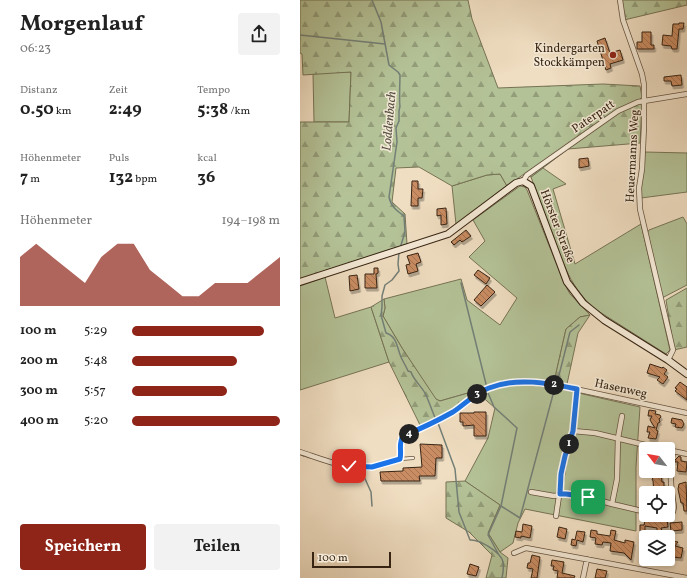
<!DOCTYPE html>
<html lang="de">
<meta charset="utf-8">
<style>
:root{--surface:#fff;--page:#f2f2f2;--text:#222;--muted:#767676;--accent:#8f2418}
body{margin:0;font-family:Vollkorn,serif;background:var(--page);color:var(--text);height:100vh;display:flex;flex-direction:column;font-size:15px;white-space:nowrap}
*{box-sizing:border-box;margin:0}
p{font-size:13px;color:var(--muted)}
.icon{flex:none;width:22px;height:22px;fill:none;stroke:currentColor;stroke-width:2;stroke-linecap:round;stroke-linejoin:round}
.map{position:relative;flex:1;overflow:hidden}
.details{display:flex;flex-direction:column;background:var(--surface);width:300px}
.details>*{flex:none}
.needle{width:26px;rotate:301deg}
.fabs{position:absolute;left:339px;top:442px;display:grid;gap:8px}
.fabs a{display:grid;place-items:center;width:36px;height:36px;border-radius:4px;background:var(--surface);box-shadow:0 2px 6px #0003;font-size:20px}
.scale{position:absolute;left:12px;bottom:10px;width:79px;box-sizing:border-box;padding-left:4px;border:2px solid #372413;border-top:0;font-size:11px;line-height:14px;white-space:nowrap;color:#372413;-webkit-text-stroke:3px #f5ead7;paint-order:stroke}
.pin{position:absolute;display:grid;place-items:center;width:34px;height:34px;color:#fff;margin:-17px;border-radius:8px;box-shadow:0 2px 6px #0006}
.km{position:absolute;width:20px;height:20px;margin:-10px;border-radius:50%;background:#222;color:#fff;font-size:11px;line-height:20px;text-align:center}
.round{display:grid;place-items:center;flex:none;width:42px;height:42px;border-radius:4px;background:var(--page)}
.overview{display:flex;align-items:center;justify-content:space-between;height:68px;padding:0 20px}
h1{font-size:22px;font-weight:700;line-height:30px}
.figures{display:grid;grid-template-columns:repeat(3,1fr);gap:6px;height:68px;padding:4px 20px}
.figures div{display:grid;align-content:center}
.figures b{font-size:17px;font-weight:700}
.figures small{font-size:11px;font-weight:400}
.figures p{font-size:11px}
.chart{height:112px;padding:8px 20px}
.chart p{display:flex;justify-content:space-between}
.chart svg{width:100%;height:72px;margin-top:4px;fill:var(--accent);opacity:.7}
.primary-button{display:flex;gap:8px;margin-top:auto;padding:8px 20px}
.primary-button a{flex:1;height:46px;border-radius:4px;background:var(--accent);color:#fff;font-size:16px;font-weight:700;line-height:46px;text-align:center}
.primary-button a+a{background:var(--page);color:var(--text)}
ul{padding:0 20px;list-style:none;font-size:13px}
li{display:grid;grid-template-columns:64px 48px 1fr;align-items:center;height:30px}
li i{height:10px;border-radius:5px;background:var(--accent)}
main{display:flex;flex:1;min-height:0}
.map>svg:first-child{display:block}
.green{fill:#b4c297;stroke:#767355}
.forest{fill:url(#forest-firs);stroke:#767355}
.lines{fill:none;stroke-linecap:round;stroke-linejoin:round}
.stream{stroke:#737f77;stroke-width:1.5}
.building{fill:url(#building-back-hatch);stroke:#372413;filter:url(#shadow)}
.lane-casing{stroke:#65523f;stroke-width:4}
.street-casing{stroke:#65523f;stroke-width:6}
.secondary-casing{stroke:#372413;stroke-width:8}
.lane{stroke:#f5ead7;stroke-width:2.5}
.street{stroke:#f5ead7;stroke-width:4.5}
.secondary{stroke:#f5ead7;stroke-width:6}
.route-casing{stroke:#fff;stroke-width:8}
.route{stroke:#1a73e8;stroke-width:5}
.poi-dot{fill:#8f2418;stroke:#f5ead7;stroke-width:1.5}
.labels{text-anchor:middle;stroke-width:3;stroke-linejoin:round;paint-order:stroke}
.poi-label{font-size:12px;fill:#372413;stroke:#f5ead7;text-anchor:end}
.street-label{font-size:12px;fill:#372413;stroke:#f5ead7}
.water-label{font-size:13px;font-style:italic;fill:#555145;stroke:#f5ead7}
</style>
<main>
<section class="details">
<div class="overview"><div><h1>Morgenlauf</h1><p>06:23</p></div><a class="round"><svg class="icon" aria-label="share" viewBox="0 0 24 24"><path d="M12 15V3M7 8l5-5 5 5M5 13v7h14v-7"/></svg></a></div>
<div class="figures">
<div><p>Distanz</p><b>0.50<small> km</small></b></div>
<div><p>Zeit</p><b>2:49</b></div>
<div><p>Tempo</p><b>5:38<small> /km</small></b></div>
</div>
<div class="figures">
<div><p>Höhenmeter</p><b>7<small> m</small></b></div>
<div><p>Puls</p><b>132<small> bpm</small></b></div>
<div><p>kcal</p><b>36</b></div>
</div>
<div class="chart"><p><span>Höhenmeter</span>194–198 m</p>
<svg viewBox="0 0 160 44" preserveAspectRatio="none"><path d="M0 44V14L10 6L20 14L30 22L40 30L50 14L60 6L70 6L80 22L90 30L100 38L110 38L120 30L130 30L140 30L150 22L160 14V44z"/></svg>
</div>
<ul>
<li><b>100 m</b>5:29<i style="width:89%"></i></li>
<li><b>200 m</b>5:48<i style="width:71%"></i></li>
<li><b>300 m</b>5:57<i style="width:64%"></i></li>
<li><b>400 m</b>5:20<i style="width:100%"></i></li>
</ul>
<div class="primary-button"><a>Speichern</a><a>Teilen</a></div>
</section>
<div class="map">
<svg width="387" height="578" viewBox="0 0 387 578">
<defs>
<pattern id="forest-firs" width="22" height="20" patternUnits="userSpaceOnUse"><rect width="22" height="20" fill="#b4c297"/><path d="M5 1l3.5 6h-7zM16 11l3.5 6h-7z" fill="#939d7a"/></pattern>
<pattern id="building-back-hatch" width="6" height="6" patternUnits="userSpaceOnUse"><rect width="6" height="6" fill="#ca8d63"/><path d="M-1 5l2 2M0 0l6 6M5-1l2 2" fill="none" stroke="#a57350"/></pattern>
<filter id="shadow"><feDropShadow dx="1.5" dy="3" stdDeviation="0" flood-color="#0004"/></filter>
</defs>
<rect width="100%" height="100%" fill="#f0dec2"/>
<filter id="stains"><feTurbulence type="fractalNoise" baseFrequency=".005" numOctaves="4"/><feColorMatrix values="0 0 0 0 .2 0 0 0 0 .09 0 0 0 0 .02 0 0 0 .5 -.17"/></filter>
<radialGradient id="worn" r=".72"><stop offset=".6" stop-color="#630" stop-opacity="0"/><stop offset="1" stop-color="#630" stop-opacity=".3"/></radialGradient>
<path class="green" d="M51 72 49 122H14L13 73Z
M345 152 387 153V192L341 198V187Z
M243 168 266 184 253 189 275 264 341 224 370 350 366 354 295 309C271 288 263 264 253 235 245 216 238 196 231 177Z
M200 174 207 186 156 224 152 186 187 175Z
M220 186 225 187 227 190 264 283 270 294 290 315 280 317 266 329 254 382 222 379 206 381 188 385 175 391 140 401 135 399 102 348 83 316 85 308 84 299 161 279 167 300 200 325 217 298 169 257 185 241 173 220Z
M383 217 387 224V285L362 298 347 233 349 230Z
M25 277 35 318 71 307 89 362 0 390V286Z
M222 384 252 387 340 407 336 467V531L225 509 218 523 213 543 200 552 188 533 200 505 165 481 188 438 195 408 179 394 191 389 205 385Z"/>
<path class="forest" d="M0 0H168L172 19 198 88 303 84 340 86 342 97 340 99 342 105 340 143 268 149 231 177 224 174 207 186 200 174 187 175 152 186 119 167 96 168 92 202 105 214 107 244 0 279V122H49L51 72 3 75 2 54 0 53Z
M322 0H387V5L324 20Z
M387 288V347L374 350 366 300Z
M84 299 85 308 83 316 102 348 136 399 140 401 175 391V392L153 410 121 427 89 362 71 307Z
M290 315 278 333 267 384 254 382 266 329 280 317Z
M165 481 200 505 188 533 200 552 208 558 206 578H186L192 555 169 532 146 518V482Z"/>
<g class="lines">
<path class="stream" d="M72 0 81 22 89 65 98 72 100 75C100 80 99 103 100 106L99 111V121L96 128 97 142 89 197C91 207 97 211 104 216L105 232 101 245
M0 35 85 44
M99 252 98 264 99 271 92 280 85 285 82 296V307L81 315 86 333C97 336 97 348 101 357 103 362 106 366 108 371L111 372C113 379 121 386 125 393 129 401 132 411 136 420
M161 283 186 384
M258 379 270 332 279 325
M188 393 194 407 217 428 201 506 188 535 199 555
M138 423 155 469 159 512 170 540C179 539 201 552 203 562 204 567 203 573 202 578
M0 454 4 456
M45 468 62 472 71 492 72 506
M201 506 220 518 255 387"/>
</g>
<path class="building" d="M379 23H384L383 29H379L377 49H372L371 46 362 45 363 35 372 36 373 24H379Z
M342 32H351V45H354V49H337V42H342Z
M305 38 310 53 320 50 323 60 310 64 311 68 306 70 297 41Z
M381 75 382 85 372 86 371 81H364V77Z
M288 158 289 166 279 168V159Z
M112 181H118V189H123L122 198H118V206H111Z
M146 208 147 224 141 225V215L137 216V209Z
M166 230 171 236 162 242 160 240 154 245 151 242Z
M118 253 121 262 116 264 118 271 108 274 106 265 110 264 107 256Z
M74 268H78V273L76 274 77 288H65V274H74Z
M178 270 190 278 186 284 174 275Z
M57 275 59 289 50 291 49 276Z
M187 285 195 292 181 306 174 300Z
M350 364 362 368 363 367 367 370 364 374 368 377 363 384 357 380 360 377 347 373Z
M380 382 387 387V400L375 391 377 389 375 388Z
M349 410 356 411 355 414 360 415 361 417 359 419 360 422 358 423 356 430 358 431 356 439 348 438 350 432H347L348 426 355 428 350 420 352 416H348Z
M174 412H186V436H174V425L163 426V422H160V413H174Z
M372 418 382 420 384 424 382 428 375 427 376 424 371 423Z
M120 444 142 445V458H136L135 476H119L120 481H81L80 472 103 471V468L122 467Z
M379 456 381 457V461L387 462 386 472 377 471 378 462H375V460Z
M353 474H361L362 482H364V493H354L353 481 352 479 353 478Z
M386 482 387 511H384L383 503H381L378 489 379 484Z
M346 517 353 518V520L367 518 368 527 361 528 362 531 357 532V528L345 526V531H340V525H344Z
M382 522V530L371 531 370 523Z
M223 524 232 526 230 538 221 536V538L215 537 216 531 222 532Z
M259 527 267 529 265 539 257 537Z
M291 530 297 531V534L310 536 311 530 316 531 314 540 325 543V540L334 542 331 560 324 553 310 551 311 543 303 542 302 545 295 544 296 538 290 537Z
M277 531 285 532 283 542 277 540 276 546 271 545 272 539 275 540Z
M372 541 378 542 375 546 383 548 381 558 373 557 375 547H371Z
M232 555 240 557 237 578H231L233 569 227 568 228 563H230Z
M252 560 264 562 262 573 275 576 274 578H257L258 571 253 570 254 566H251Z
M170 564 179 567 176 576 167 574Z
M297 569 307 571 305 578H295Z"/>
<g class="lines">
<defs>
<path id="lane" d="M100 459 113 458"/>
<path id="street" d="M320 0 323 20 342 74 344 85V126L342 169 339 188 340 209 373 350 368 360
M223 181 227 175 318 111 338 102 387 94
M273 431 295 433 362 449
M368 450 387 454
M0 452C22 459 49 471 73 467 82 465 91 462 100 459L101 455 100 441 103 436 154 412 183 390 204 383 221 382 252 384 387 413
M231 492 254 496 266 494 288 497 312 504 346 512
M312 504 317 479 318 438 322 416
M368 513 373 512 374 507C371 488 369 471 373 452
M256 516 265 456 273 431 277 389
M214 553 226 548 387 578
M283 578 287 559"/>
<path id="secondary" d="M0 282 148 234 216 183 223 181 231 186 267 282 283 303 304 320 368 360 387 374"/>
</defs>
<use href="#lane" class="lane-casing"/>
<use href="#street" class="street-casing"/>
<use href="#secondary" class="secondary-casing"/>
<use href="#lane" class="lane"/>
<use href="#street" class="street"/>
<use href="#secondary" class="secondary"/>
</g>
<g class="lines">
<defs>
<path id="route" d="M49 466 72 467 100 459C102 451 98 444 103 436 120 429 137 421 153 412 165 404 175 393 189 388 217 377 248 383 277 389L273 431 265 456 261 474 260 494H266L288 497"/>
</defs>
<use href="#route" class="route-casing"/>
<use href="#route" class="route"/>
</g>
<circle class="poi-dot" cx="313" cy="55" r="4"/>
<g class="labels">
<g class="poi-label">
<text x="305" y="52">Kindergarten<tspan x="305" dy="14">Stockkämpen</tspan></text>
</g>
<g class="street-label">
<text transform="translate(293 116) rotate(-34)" y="4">Paterpatt</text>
<text transform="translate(332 156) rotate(-87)" y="4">Heuermanns Weg</text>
<text transform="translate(258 226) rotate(69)" y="4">Hörster Straße</text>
<text transform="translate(321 388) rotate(12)" y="4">Hasenweg</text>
</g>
<g class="water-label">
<text transform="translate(88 121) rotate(-85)" y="5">Loddenbach</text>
</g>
</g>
<rect width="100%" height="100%" filter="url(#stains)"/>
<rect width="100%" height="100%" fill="url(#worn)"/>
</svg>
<div class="fabs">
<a><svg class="needle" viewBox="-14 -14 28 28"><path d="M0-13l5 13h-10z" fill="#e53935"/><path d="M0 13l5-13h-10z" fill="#767676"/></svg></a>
<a><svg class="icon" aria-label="locate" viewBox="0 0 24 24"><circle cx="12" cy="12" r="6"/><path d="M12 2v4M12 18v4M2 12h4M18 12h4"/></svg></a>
<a><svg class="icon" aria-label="layers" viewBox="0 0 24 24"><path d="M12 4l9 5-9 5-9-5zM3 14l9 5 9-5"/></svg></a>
</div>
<div class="scale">100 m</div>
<div class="pin" style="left:288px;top:497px;background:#1e9e55"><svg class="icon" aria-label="arrive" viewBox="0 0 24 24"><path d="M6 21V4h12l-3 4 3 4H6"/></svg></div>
<div class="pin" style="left:49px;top:466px;background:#d93025"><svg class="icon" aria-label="check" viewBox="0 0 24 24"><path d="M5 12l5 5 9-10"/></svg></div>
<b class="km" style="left:269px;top:444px">1</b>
<b class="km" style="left:254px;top:385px">2</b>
<b class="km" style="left:177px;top:394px">3</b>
<b class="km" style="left:109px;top:434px">4</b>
</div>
</main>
